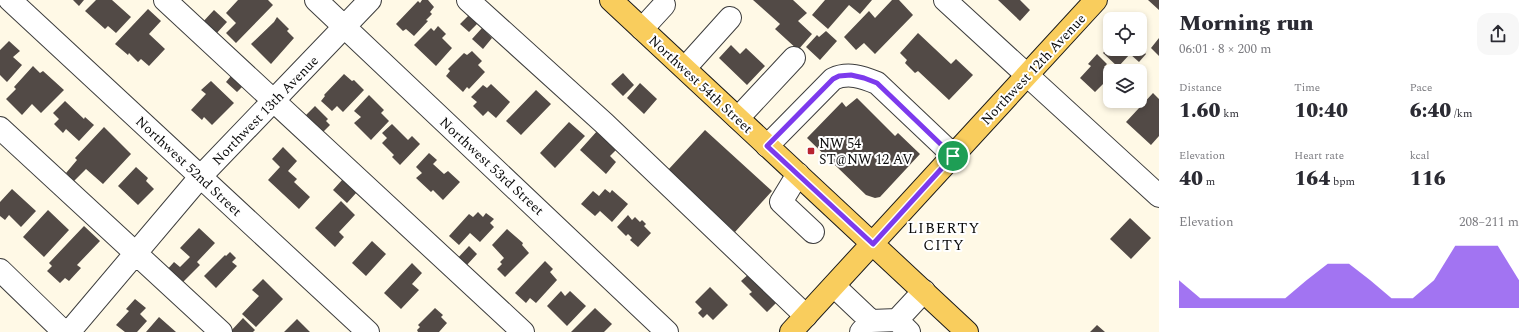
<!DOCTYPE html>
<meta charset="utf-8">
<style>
:root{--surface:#fff;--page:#f7f7f7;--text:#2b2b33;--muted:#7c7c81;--accent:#7c3aed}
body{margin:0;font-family:Spectral,serif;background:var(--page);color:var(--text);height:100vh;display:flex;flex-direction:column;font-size:15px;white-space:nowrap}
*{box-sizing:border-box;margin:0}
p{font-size:13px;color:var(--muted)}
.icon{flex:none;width:22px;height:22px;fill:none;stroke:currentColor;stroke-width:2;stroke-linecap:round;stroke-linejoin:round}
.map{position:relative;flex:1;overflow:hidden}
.panel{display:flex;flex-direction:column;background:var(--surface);width:380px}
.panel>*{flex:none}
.fabs{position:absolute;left:1103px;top:12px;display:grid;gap:8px}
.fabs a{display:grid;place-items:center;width:44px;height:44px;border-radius:8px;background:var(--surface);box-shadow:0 2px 6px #0003;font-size:20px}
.pin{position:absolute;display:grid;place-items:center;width:34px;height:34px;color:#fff;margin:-17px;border:2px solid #fff;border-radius:50%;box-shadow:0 1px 4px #0007}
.round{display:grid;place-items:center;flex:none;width:42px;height:42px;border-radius:12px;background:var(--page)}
.head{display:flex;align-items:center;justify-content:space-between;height:68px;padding:0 20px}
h1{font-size:22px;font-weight:800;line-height:30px}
.stats{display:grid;grid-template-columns:repeat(3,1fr);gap:6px;height:68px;padding:4px 20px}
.stats div{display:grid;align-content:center}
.stats b{font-size:20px;font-weight:800}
.stats small{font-size:11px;font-weight:400}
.stats p{font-size:11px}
.chart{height:112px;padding:8px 20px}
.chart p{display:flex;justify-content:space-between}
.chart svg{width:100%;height:72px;margin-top:4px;fill:var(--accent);opacity:.7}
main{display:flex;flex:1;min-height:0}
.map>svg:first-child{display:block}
.building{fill:#524a46}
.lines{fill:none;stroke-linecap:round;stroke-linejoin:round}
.minor-casing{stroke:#3d3d3d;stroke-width:24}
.major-casing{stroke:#1b1b1b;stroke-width:24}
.minor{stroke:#fff;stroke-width:22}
.major{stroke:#f9cd5d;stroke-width:22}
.route-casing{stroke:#fff;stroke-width:8}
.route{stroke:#7c3aed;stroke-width:5}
.poi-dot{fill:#b82330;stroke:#fff;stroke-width:1.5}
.labels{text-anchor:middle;stroke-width:4;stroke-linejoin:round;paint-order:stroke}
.street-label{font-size:14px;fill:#0a0a0a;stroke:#fff}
.poi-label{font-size:14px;fill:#0a0a0a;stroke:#fff;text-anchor:start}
.neighbourhood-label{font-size:15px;letter-spacing:1px;fill:#0a0a0a;stroke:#fff}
</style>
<main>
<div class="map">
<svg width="1159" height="332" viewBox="0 0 1159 332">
<rect width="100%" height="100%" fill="#fff9e6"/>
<path class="building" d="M73 0H84L79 6Z
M96 0H112L131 17 116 33 108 26 105 29 85 11Z
M238 0H268L273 5 236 43 226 33 236 23 226 13Z
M422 0H428L434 7 430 12 432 14 426 20 428 21 414 36 406 29 403 31 396 24 418 1 420 3Z
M753 0H793L807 13 798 21 812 34 798 50 775 29 780 24Z
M825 0H872L860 14 849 5 828 29 812 15Z
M892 0H899L913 15 875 54 864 43 856 50 844 37 869 11 875 18Z
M998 0H1020L1030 10 1020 21Z
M1148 0H1159V10Z
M148 9 161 21 149 34 165 49 149 66 141 59 138 62 129 53 128 55 115 44Z
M214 10 227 22 215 35 200 25Z
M471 13 480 21 469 32 460 24Z
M277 17 289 29 287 31 294 38 271 64 251 44 274 22Z
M438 26 446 34 442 38 452 48 436 66 414 45 431 28 434 31Z
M482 28 492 38 483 49 472 39Z
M826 31 837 41 820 60 806 47 817 35 819 37Z
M918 33 951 64 956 59 973 75 949 100 918 71 915 73 905 63 907 60 900 53Z
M1159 38V56L1151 48Z
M9 41 20 51 13 57 22 65 7 82 0 75V50Z
M731 45 740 54 746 48 765 66 747 85 719 58Z
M1110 45V49H1141L1146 54 1139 62 1130 54 1118 67 1103 53Z
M472 51 482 61 478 65 485 72 469 89 467 87 463 92 446 76 450 71 448 69 464 53 467 55Z
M1097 54 1107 64 1104 67 1110 72V85L1106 81 1095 92 1080 78 1091 66 1088 64Z
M33 66 40 73 43 71 64 90 41 113 32 104 22 115 6 99 16 89 14 87Z
M623 73 634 85 623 96 611 84Z
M344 74 352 81 354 80 364 90 343 112 337 106 332 111 321 101 325 96 324 95Z
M231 76 242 87 237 92 226 82Z
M211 81 234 103 212 125 204 117 202 120 191 110 206 94 201 90Z
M640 83 657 99 644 114 627 98Z
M491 84 510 102 496 118 488 111 483 116 473 106 477 102 471 97 483 85 487 88Z
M536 90 551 104 521 135 506 121Z
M1153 93 1159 99V136L1151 145 1126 122Z
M369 95 384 110 381 113 389 121 371 140 354 123 361 117 354 111Z
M857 98 895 136 898 133 920 154 880 197 875 198 866 195 807 138 842 102 846 107Z
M65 101 84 119 85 117 94 125 79 141 66 129 63 133 54 124 59 119 53 113Z
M1126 101H1136L1132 106Z
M315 106 328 119 326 121 330 125 321 134 302 119Z
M569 122 585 136 555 168 540 153Z
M392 124 408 140 412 136 420 144 400 165 392 157 394 155 382 143 387 138 382 133Z
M104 127 131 154 103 184 86 169 74 181 66 173 77 160 75 158Z
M598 130 618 148 610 156 616 162 606 174 580 150Z
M705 130 772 191 735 232 668 170Z
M283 147 297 161 288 171 297 179 294 182 310 197 299 209 268 180 280 167 272 159Z
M429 153 437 160 433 164 444 174 448 171 460 182 443 200 433 190 431 192 416 178 422 173 416 167Z
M136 167 148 178 146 181 154 189 138 205 118 186Z
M343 179 357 192 347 203 333 190Z
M12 189 36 211 21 227 9 215 5 220 0 216V202Z
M605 189 610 193 612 190 628 204 612 222 600 211 595 216 581 204 593 191 599 196Z
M341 201 355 215 339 232 344 237 335 247 315 228Z
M48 210 69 230 44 257 23 237Z
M478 212 483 217 486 213 494 219 490 223 494 227 480 242 470 233 459 245 449 236 469 214 473 217Z
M628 215 632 220 635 217 640 222 642 220 646 224 644 226 651 233 638 247 630 240 632 238 628 234 626 236 617 227Z
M1130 218 1151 238 1131 259 1110 239Z
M84 226 100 241 77 265 81 268 69 281 65 278 60 283 47 271 52 266 49 263Z
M199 228 215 243 197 262 200 265 180 285 166 271 174 262 180 267 190 257 180 248Z
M507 229 523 243 522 245 529 253 505 277 497 269 502 264 500 262 504 258 492 245Z
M372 241 386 254 366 276 352 263Z
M469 246 477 254 466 266 455 261Z
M230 252 236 258 232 262 237 266 216 288 204 276 225 255 226 256Z
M545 261 553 269 550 272 557 280 536 303 530 298 526 303 515 293Z
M412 263 422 273 412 284 419 290 401 309 384 293Z
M751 272 779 300 767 312 749 294 752 292 741 281Z
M263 279 283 299 256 327 242 314 259 296 252 290Z
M710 287 728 305 713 320 707 314 703 318 698 313 702 309 695 302Z
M561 291 565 296 570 291 586 306 567 326 547 306Z
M135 299 146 308 140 314 147 321 137 332H125L116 325 129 311 126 309Z
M435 308 443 315 441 317 447 323 439 332H418L417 330 420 327 418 325Z
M595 308 612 324 604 332H571Z
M159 317 176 332H146Z
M243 318 255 330 253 332H230Z
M297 319 310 332H284Z
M1097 325 1105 332H1090Z"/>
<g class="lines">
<defs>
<path id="minor" d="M10 0 368 332
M165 0 523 332
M316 0 667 332
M468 0 605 124 806 316
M945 0 1159 196
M642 29 664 5
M685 68 730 18
M738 118 794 58
M0 128 221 332
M767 146 833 79C848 72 862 77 877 83L953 155
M798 174 781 202 813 232
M0 270 64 332
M834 286 871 321 861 332
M897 320 924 291
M871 321 897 320 909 332
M69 332 201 176 370 0"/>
<path id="major" d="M611 0 967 332
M791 332 1096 0"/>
</defs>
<use href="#minor" class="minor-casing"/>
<use href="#major" class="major-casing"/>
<use href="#minor" class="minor"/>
<use href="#major" class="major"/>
</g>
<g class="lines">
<defs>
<path id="route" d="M851 75 864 78 877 83 953 156 873 244 767 146 833 79 839 76Z"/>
</defs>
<use href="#route" class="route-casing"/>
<use href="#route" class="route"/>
</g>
<rect class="poi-dot" x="807" y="147" width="8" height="8" rx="2"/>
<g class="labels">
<g class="street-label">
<text transform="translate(1033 69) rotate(-47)" y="5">Northwest 12th Avenue</text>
<text transform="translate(701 84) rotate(43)" y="5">Northwest 54th Street</text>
<text transform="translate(265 110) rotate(-46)" y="5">Northwest 13th Avenue</text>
<text transform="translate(189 166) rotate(43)" y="5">Northwest 52nd Street</text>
<text transform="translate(492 166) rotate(43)" y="5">Northwest 53rd Street</text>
</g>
<g class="poi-label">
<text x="819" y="148">NW 54<tspan x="819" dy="16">ST@NW 12 AV</tspan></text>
</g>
<g class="neighbourhood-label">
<text x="944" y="233">LIBERTY<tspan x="944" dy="17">CITY</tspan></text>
</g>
</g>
</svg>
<div class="fabs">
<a><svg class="icon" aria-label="locate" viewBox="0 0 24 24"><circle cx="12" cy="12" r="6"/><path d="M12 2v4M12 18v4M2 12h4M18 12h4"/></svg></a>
<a><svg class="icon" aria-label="layers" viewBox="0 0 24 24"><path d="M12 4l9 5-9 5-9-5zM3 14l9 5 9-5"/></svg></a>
</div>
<div class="pin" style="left:953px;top:156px;background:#1e9e55"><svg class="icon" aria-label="arrive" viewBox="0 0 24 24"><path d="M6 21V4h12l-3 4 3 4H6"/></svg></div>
</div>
<section class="panel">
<div class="head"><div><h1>Morning run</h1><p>06:01 · 8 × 200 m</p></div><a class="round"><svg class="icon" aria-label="share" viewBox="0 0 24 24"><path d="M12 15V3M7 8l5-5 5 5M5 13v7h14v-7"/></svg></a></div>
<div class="stats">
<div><p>Distance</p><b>1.60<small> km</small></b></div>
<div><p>Time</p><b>10:40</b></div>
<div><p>Pace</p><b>6:40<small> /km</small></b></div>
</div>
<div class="stats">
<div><p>Elevation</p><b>40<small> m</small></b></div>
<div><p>Heart rate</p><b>164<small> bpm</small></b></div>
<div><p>kcal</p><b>116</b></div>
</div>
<div class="chart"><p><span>Elevation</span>208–211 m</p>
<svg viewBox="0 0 160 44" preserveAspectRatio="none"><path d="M0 44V27L10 38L20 38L30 38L40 38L50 38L60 27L70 17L80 17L90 27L100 38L110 38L120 27L130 6L140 6L150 6L160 27V44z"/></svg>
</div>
</section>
</main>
